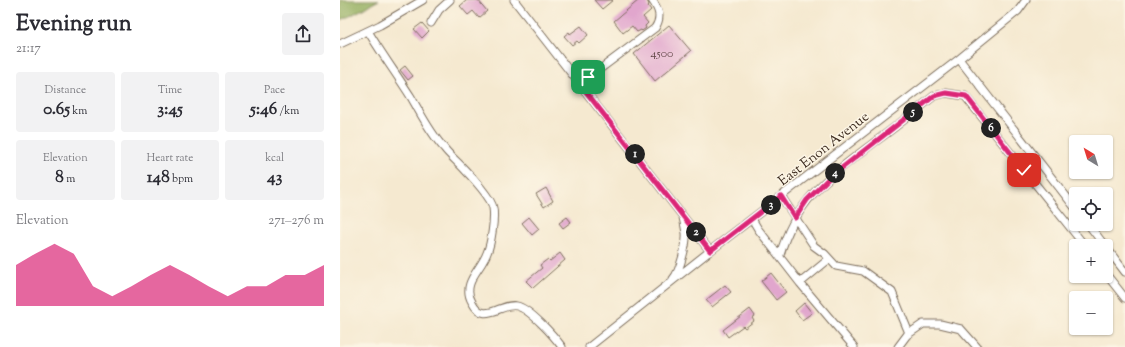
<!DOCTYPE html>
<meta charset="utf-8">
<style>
:root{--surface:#fff;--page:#f2f2f3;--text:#2b2b33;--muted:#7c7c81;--accent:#db2777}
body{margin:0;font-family:"Sorts Mill Goudy",serif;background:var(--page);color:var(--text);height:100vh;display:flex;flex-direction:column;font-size:15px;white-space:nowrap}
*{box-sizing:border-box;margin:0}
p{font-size:13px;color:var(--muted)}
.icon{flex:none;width:22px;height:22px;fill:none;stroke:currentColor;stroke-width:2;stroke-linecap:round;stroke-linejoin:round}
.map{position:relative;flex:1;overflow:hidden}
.side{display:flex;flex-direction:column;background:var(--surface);width:340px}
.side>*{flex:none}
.needle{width:26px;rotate:322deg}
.tools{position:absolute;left:729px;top:135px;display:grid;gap:8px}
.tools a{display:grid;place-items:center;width:44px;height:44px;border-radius:4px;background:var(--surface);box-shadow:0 1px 3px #0004;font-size:20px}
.pin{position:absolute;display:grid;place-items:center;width:34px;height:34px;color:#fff;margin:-17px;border-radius:8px;box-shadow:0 2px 6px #0006}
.km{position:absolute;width:20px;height:20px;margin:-10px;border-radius:50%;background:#222;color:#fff;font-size:11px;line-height:20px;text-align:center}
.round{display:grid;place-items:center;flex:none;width:42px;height:42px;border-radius:4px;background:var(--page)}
.head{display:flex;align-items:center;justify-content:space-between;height:68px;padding:0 16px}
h1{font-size:22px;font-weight:800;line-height:30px}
.metrics{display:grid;grid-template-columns:repeat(3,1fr);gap:6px;height:68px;padding:4px 16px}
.metrics div{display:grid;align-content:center;border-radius:4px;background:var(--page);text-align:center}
.metrics b{font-size:17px;font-weight:800}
.metrics small{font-size:11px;font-weight:400}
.metrics p{font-size:11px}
.chart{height:112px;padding:8px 16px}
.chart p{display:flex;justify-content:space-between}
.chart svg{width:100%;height:72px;margin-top:4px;fill:var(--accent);opacity:.7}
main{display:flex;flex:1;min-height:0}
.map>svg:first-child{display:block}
.forest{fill:#94af61;stroke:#686c40}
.building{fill:#e1a6cd}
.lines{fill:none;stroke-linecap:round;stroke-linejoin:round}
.minor-casing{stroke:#7c6d5c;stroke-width:9}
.minor{stroke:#fff;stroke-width:7}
.route-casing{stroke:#fff;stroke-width:8}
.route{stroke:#db2777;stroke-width:5}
.labels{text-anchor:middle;stroke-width:3;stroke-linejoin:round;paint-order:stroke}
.number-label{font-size:12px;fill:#64494a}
.street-label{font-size:14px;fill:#3b2a1e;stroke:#fcf5e5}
</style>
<main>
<section class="side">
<div class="head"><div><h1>Evening run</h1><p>21:17</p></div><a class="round"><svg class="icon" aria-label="share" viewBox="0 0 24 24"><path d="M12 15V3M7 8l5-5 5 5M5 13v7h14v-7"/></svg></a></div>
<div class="metrics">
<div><p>Distance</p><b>0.65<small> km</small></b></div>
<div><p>Time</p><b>3:45</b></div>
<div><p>Pace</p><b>5:46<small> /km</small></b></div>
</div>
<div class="metrics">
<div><p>Elevation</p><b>8<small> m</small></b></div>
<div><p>Heart rate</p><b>148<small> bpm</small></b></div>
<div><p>kcal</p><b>43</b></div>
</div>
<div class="chart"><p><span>Elevation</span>271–276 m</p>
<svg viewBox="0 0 160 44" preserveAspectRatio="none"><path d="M0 44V19L10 12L20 6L30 12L40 32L50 38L60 32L70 25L80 19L90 25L100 32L110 38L120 32L130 32L140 25L150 25L160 19V44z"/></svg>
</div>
</section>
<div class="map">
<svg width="785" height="347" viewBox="0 0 785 347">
<rect width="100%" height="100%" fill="#fcf5e5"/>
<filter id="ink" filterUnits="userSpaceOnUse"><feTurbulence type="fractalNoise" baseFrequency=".025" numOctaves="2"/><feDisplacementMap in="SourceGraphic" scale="8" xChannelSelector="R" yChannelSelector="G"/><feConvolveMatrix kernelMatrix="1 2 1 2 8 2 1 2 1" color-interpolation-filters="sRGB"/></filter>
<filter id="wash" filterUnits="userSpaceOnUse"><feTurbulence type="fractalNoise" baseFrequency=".012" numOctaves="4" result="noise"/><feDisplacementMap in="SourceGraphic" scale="16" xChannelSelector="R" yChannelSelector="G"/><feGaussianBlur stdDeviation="0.9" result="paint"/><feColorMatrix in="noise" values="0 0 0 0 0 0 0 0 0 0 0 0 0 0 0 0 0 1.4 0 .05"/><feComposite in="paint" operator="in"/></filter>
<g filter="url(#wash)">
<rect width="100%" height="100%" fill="#f5e9d0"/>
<path class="forest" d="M0 0H39L10 16 0 20Z"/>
<g id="blocks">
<path class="building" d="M127 0H138L147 11 139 18 133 11 128 15 120 6Z
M254 0H273L262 9Z
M299 0H307L309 5 308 6 311 10 303 17 308 23 305 26 306 28 302 31 301 30 297 32 292 26 283 33 274 21Z
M82 23 89 31 82 38 74 29Z
M329 25 351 51 315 81 294 54Z
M241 26 248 35 239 43 237 41 232 45 224 36 229 32 230 34Z
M65 66 73 76 68 80 60 70Z
M206 188 213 201 204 207 196 194Z
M189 217 199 229 192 235 182 223Z
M227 217 231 222 223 228 219 223Z
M220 253 225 260 193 288 186 281 202 268 200 265 208 259 210 261Z
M431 273 446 292 436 300 421 281Z
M385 285 391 292 372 307 366 300Z
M464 303 472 313 462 320 455 311Z
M410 309 415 316 412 318 414 321 405 328 403 326 388 337 383 330Z"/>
</g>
</g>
<g filter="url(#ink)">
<use href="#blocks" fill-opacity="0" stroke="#7c6d5c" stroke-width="1"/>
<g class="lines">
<defs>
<path id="minor" d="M174 0 370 251
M91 23 99 10 110 0
M28 31C41 53 57 75 71 97 81 114 90 133 104 148 110 156 118 162 125 170 132 177 152 199 153 208 155 219 151 244 147 253 141 270 121 283 132 302 144 326 161 302 177 306 190 309 214 336 222 347
M0 44 40 25 83 0
M619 59 736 209
M240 84 315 28C322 17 319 10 312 0
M441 196 474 246 485 254 496 266 523 271 552 292 569 333
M412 219 418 229 460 283 489 259
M748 224 765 246
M766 247 785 272
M440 255C457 197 490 176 536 141 556 127 575 111 594 96L606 93 625 96 745 246
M766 274 785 298
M333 279C340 271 347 244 346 233 345 227 344 222 343 217
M460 283 514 347
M249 347 370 251 619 59 678 11 686 0
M558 347 567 335 583 324H600L621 329 637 347"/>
</defs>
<use href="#minor" class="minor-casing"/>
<use href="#minor" class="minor"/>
</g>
</g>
<g class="lines" filter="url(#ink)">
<defs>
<path id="route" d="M248 77 240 84 370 251 441 196 455 218 467 200 489 178 594 96 606 93 626 96 684 170"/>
</defs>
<use href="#route" class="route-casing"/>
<use href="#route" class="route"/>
</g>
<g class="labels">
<g class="number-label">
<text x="322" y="57">4500</text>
</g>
<g class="street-label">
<text transform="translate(483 148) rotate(-38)" y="5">East Enon Avenue</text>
</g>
</g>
</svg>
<div class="tools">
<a><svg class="needle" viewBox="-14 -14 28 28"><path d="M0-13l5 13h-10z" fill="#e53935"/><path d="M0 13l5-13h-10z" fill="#7c7c81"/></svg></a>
<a><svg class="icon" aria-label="locate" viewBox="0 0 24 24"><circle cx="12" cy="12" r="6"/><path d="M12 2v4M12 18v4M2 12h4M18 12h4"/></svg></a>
<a>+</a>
<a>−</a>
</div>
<div class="pin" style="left:248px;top:77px;background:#1e9e55"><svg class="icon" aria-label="arrive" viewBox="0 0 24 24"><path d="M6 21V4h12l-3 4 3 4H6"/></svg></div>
<div class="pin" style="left:684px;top:170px;background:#d93025"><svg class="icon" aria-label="check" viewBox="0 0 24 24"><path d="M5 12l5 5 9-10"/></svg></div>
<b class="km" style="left:295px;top:154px">1</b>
<b class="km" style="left:356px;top:232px">2</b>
<b class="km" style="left:431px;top:205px">3</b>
<b class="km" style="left:495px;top:173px">4</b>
<b class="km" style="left:573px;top:112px">5</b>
<b class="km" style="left:651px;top:128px">6</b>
</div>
</main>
